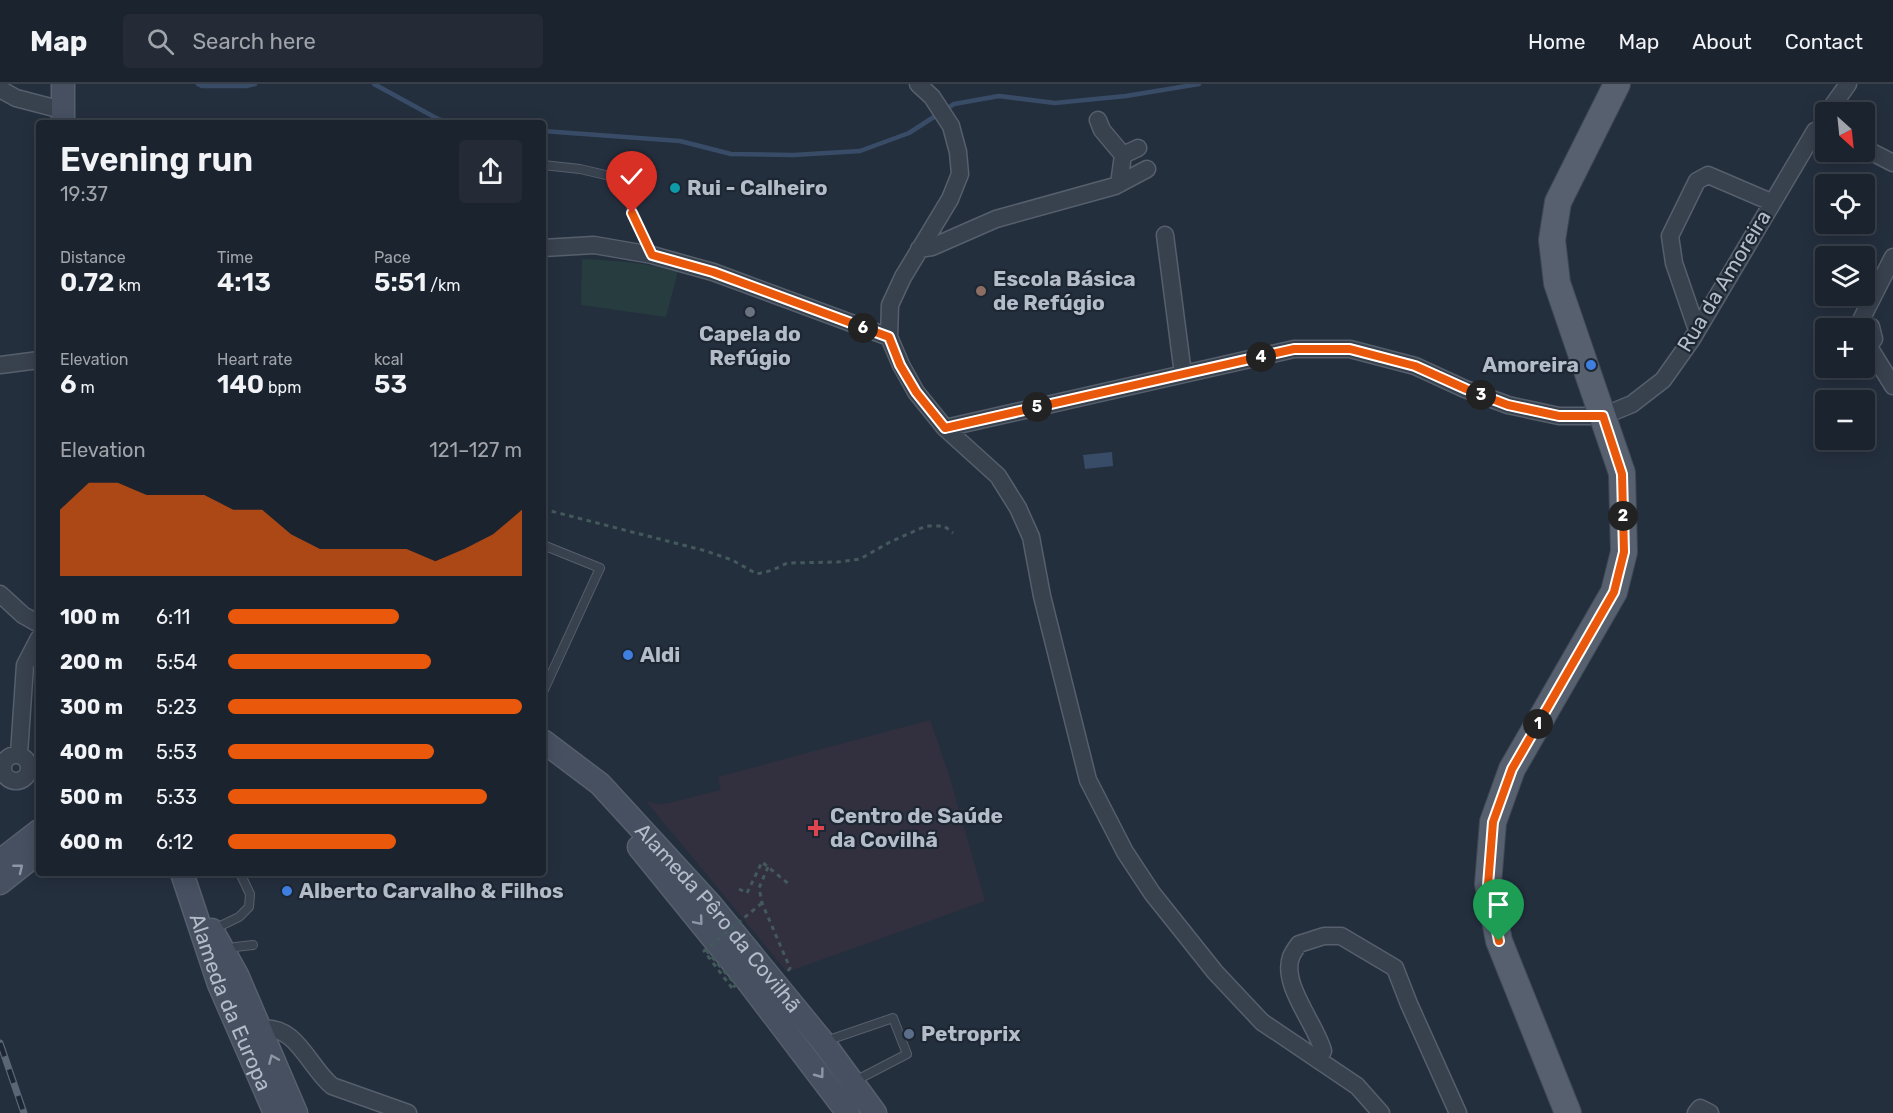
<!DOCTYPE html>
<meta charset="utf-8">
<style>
:root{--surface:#1b232e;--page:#242b36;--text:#f1f3f6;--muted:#a0a4aa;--line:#39404a;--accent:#ea580c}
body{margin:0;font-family:Rubik,sans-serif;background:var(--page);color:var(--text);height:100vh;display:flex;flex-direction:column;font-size:22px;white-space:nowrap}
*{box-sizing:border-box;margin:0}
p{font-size:20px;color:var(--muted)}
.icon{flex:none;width:33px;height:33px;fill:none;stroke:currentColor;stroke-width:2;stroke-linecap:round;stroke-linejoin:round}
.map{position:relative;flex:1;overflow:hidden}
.drawer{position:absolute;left:36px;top:36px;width:510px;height:756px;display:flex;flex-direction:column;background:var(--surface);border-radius:6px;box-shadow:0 3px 15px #0003,0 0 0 2px var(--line)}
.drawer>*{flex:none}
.needle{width:39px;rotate:153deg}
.buttons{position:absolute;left:1815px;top:18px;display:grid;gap:12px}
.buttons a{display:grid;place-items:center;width:60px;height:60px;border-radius:6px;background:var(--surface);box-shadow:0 3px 15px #0003,0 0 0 2px var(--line);font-size:30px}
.pin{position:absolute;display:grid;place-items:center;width:51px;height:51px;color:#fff;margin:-62px -26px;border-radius:50% 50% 50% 0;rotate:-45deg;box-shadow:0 0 6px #0007}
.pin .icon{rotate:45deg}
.km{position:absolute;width:30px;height:30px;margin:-15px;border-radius:50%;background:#222;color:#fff;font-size:16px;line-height:30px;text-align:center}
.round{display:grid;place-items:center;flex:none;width:63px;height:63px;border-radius:6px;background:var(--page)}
.headline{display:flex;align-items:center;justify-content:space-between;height:102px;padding:0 24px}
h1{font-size:33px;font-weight:600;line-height:45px}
.metrics{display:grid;grid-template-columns:repeat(3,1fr);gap:9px;height:102px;padding:6px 24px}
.metrics div{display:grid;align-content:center}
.metrics b{font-size:26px;font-weight:600}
.metrics small{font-size:16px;font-weight:400}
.metrics p{font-size:16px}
.chart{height:168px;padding:12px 24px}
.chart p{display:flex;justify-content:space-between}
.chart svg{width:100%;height:108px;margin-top:6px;fill:var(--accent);opacity:.7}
ul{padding:0 24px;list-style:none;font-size:20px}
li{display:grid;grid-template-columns:96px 72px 1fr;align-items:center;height:45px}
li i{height:15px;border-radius:8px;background:var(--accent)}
header{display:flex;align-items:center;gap:36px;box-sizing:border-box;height:84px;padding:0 30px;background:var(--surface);border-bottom:2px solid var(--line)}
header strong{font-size:28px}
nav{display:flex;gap:33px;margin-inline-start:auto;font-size:21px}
.search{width:420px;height:54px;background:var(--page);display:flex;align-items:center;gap:15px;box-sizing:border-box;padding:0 21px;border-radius:6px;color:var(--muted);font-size:22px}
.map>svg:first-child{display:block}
.medical{fill:#32303f}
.green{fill:#263c3f}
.water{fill:#394c67}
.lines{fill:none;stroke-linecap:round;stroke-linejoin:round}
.stream{stroke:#394c67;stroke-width:4.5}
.service-casing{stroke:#565f6c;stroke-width:10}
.minor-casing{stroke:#565f6c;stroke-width:19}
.secondary-casing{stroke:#565f6c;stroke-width:25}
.primary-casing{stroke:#414a57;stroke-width:28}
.path{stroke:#44595c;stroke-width:3;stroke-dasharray:4.5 4.5;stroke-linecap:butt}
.service{stroke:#38414e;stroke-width:8}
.minor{stroke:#38414e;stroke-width:16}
.secondary{stroke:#465061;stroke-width:22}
.primary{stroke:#56606e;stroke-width:26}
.rail-casing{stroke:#5a6575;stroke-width:7}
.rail{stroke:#1d2633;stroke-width:4.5;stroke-dasharray:14;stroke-linecap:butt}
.path-bridge{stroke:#44595c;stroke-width:3;stroke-dasharray:4.5 4.5;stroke-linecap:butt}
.oneway{stroke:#8e96a5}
.route-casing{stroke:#fff;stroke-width:12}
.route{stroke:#ea580c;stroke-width:8}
.culture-dot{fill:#0f9aa8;stroke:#1d2633;stroke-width:2}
.education-dot{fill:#8d6e63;stroke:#1d2633;stroke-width:2}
.worship-dot{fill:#6b7280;stroke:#1d2633;stroke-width:2}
.shop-dot{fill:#3f7fe0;stroke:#1d2633;stroke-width:2}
.health-dot{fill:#e0444e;stroke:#1d2633;stroke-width:2}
.service-dot{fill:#5c6f8a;stroke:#1d2633;stroke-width:2}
.labels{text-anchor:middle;stroke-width:4.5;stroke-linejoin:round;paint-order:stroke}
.poi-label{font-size:21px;font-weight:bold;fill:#b4bcc9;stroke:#1d2633;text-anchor:start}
.street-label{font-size:21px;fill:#b4bcc9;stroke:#1d2633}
</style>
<header>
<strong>Map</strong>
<div class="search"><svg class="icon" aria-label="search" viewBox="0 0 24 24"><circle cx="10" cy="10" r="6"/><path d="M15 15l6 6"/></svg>Search here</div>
<nav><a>Home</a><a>Map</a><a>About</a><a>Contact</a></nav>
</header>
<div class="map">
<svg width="1893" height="1029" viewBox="0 0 1893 1029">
<rect width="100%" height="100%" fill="#242f3e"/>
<path class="medical" d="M930 636 949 691 985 817 787 888 646 717 655 720 669 719 721 706 718 693Z"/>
<path class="green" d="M582 175C615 176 646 179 678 187L666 233 581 221Z"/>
<path class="water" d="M1112 368 1113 382 1085 385 1083 371Z"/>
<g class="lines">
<path class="stream" d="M198 0 202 2H246L255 0
M374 0 438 35 450 39
M543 47 680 57 731 70 794 71 860 67 909 49 954 20 999 12 1055 19 1126 12 1199 0"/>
<defs>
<path id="service" d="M543 81 580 85 623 95 629 103 632 129 652 171
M543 461 600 484 543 608
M212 846 239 833 249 823 250 810 240 789
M225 869 235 863 253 861
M823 958 893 934 907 970 853 998"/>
<path id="minor" d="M918 0 932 13 951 42 958 68 960 90 950 115 903 193 890 221 889 253 901 281 916 308 945 344 998 392 1018 424 1031 453 1042 512 1088 696 1125 768 1152 809 1215 888 1262 938 1357 1002 1381 1029
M0 5 16 14 62 26
M1828 28 1848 0
M1098 36 1102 46 1123 71
M1864 64 1893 79
M1119 100 1123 71 1138 64
M1165 151 1183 290
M543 164 594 161 652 171 713 188 889 253
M919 165 932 163 996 135 1115 102 1147 85
M1860 238 1871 243 1874 255 1864 266
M1850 244 1860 238 1893 173
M1697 246 1674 179 1670 152 1697 97 1708 91 1771 118
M1869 263 1893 302
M0 281 39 276
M945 344 1294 265H1350L1415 282 1465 305 1508 321 1559 332H1603L1632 320 1663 296 1692 255 1815 47H1826
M0 510 23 531 39 540
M19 670 25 581 39 554
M3 684a13 13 0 1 1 26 0a13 13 0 1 1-26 0Z
M260 945C296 939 308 982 332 1002L408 1029
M1318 976 1323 967C1316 940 1281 901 1291 873 1293 868 1296 864 1299 860L1324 852H1341L1395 884 1409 920 1458 1029
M1696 1029 1700 1024 1710 1029"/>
<g id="secondary">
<path d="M63 0V39"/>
<path id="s1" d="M543 657 600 700 711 821 823 958 875 1029"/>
<path d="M639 763 743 891 848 1029"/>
<path d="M0 777 39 747"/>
<path id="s2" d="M182 789 219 900 275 1029"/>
<path d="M0 799 39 768"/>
<path d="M212 846 237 891 296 1029"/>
</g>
<path id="primary" d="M1568 1029 1499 857 1488 800 1493 738 1512 685 1614 508 1624 468 1622 389 1557 199 1552 156 1558 118 1617 0"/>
</defs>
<use href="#service" class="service-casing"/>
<use href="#minor" class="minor-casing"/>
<use href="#secondary" class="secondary-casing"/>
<use href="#primary" class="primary-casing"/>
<path class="path" d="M543 425 706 467 732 476 757 490 773 486 787 479 838 478 860 475 890 458 926 442H944L953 449
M768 783 759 804 762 819 790 884 788 887
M739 805 747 809 762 778 790 801"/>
<use href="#service" class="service"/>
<use href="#minor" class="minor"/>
<use href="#secondary" class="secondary"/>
<use href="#primary" class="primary"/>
<defs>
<path id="rail" d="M0 959 24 1029"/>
</defs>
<use href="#rail" class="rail-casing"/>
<use href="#rail" class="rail"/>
<path class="path-bridge" d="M706 866 736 901 732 904
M732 904 704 867 762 819"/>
</g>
<defs><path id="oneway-chevron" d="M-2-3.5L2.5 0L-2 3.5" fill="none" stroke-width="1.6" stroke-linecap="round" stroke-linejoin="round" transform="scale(1.5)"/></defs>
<g class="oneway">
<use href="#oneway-chevron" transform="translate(19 784) rotate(-39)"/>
<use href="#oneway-chevron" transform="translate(699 837) rotate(50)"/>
<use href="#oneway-chevron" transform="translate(273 975) rotate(-113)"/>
<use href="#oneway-chevron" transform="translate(820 990) rotate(53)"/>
</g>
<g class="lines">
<defs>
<path id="route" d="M632 129 652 171 713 188 889 253 900 281 916 308 945 344 1294 265H1350L1415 282 1466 305 1508 321 1559 332H1603L1622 390 1624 468 1614 508 1512 685 1493 738 1488 801 1499 857"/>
</defs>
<use href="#route" class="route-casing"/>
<use href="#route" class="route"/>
</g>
<circle class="culture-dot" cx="675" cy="104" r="6"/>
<circle class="education-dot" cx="981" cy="207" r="6"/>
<circle class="worship-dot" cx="750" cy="228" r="6"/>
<g class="shop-dot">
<circle cx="1591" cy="281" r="6"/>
<circle cx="628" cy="571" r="6"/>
<circle cx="287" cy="807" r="6"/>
</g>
<path class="health-dot" d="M813 735h6v6h6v6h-6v6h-6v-6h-6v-6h6z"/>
<circle class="service-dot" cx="909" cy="950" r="6"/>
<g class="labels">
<g class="poi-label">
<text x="687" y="111">Rui - Calheiro</text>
<text x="993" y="202">Escola Básica<tspan x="993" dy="24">de Refúgio</tspan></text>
<text x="750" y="257" text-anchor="middle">Capela do<tspan x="750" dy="24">Refúgio</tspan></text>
<text x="1579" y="288" text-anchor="end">Amoreira</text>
<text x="640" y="578">Aldi</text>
<text x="830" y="739">Centro de Saúde<tspan x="830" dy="24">da Covilhã</tspan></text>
<text x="299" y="814">Alberto Carvalho &amp; Filhos</text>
<text x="921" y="957">Petroprix</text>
</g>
<g class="street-label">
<text transform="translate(1724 197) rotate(-59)" y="7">Rua da Amoreira</text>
<text dy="7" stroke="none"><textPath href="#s1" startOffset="250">Alameda Pêro da Covilhã</textPath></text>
<text dy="7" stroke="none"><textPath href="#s2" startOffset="138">Alameda da Europa</textPath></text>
</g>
</g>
</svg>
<div class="buttons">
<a><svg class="needle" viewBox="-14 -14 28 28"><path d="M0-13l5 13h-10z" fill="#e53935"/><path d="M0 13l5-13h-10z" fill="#a0a4aa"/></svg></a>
<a><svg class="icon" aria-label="locate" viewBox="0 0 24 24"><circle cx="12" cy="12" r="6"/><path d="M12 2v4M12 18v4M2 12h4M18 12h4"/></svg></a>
<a><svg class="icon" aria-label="layers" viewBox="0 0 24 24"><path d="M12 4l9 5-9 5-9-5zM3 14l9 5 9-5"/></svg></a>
<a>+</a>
<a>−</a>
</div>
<div class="pin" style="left:1499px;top:857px;background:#1e9e55"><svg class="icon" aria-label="arrive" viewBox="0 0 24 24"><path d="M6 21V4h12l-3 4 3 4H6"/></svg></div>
<div class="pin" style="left:632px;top:129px;background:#d93025"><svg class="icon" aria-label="check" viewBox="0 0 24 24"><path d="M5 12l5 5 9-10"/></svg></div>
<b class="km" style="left:1538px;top:640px">1</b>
<b class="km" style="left:1623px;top:432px">2</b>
<b class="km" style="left:1481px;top:311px">3</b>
<b class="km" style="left:1261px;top:273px">4</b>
<b class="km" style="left:1037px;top:323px">5</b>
<b class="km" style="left:863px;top:244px">6</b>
<section class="drawer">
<div class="headline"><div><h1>Evening run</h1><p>19:37</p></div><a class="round"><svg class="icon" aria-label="share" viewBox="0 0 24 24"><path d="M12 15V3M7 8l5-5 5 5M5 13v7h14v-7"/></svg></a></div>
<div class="metrics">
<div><p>Distance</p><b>0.72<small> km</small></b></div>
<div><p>Time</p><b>4:13</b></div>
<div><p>Pace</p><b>5:51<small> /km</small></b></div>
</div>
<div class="metrics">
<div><p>Elevation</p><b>6<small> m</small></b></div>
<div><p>Heart rate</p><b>140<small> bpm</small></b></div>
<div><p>kcal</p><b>53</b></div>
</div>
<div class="chart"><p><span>Elevation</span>121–127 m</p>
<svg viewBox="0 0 160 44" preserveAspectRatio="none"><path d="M0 44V17L10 6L20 6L30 11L40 11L50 11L60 17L70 17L80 27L90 33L100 33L110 33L120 33L130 38L140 33L150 27L160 17V44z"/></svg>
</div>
<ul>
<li><b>100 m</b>6:11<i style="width:58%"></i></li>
<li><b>200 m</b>5:54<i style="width:69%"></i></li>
<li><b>300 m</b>5:23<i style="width:100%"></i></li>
<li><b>400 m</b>5:53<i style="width:70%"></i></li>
<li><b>500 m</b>5:33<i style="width:88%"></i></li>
<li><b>600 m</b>6:12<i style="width:57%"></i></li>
</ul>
</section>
</div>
